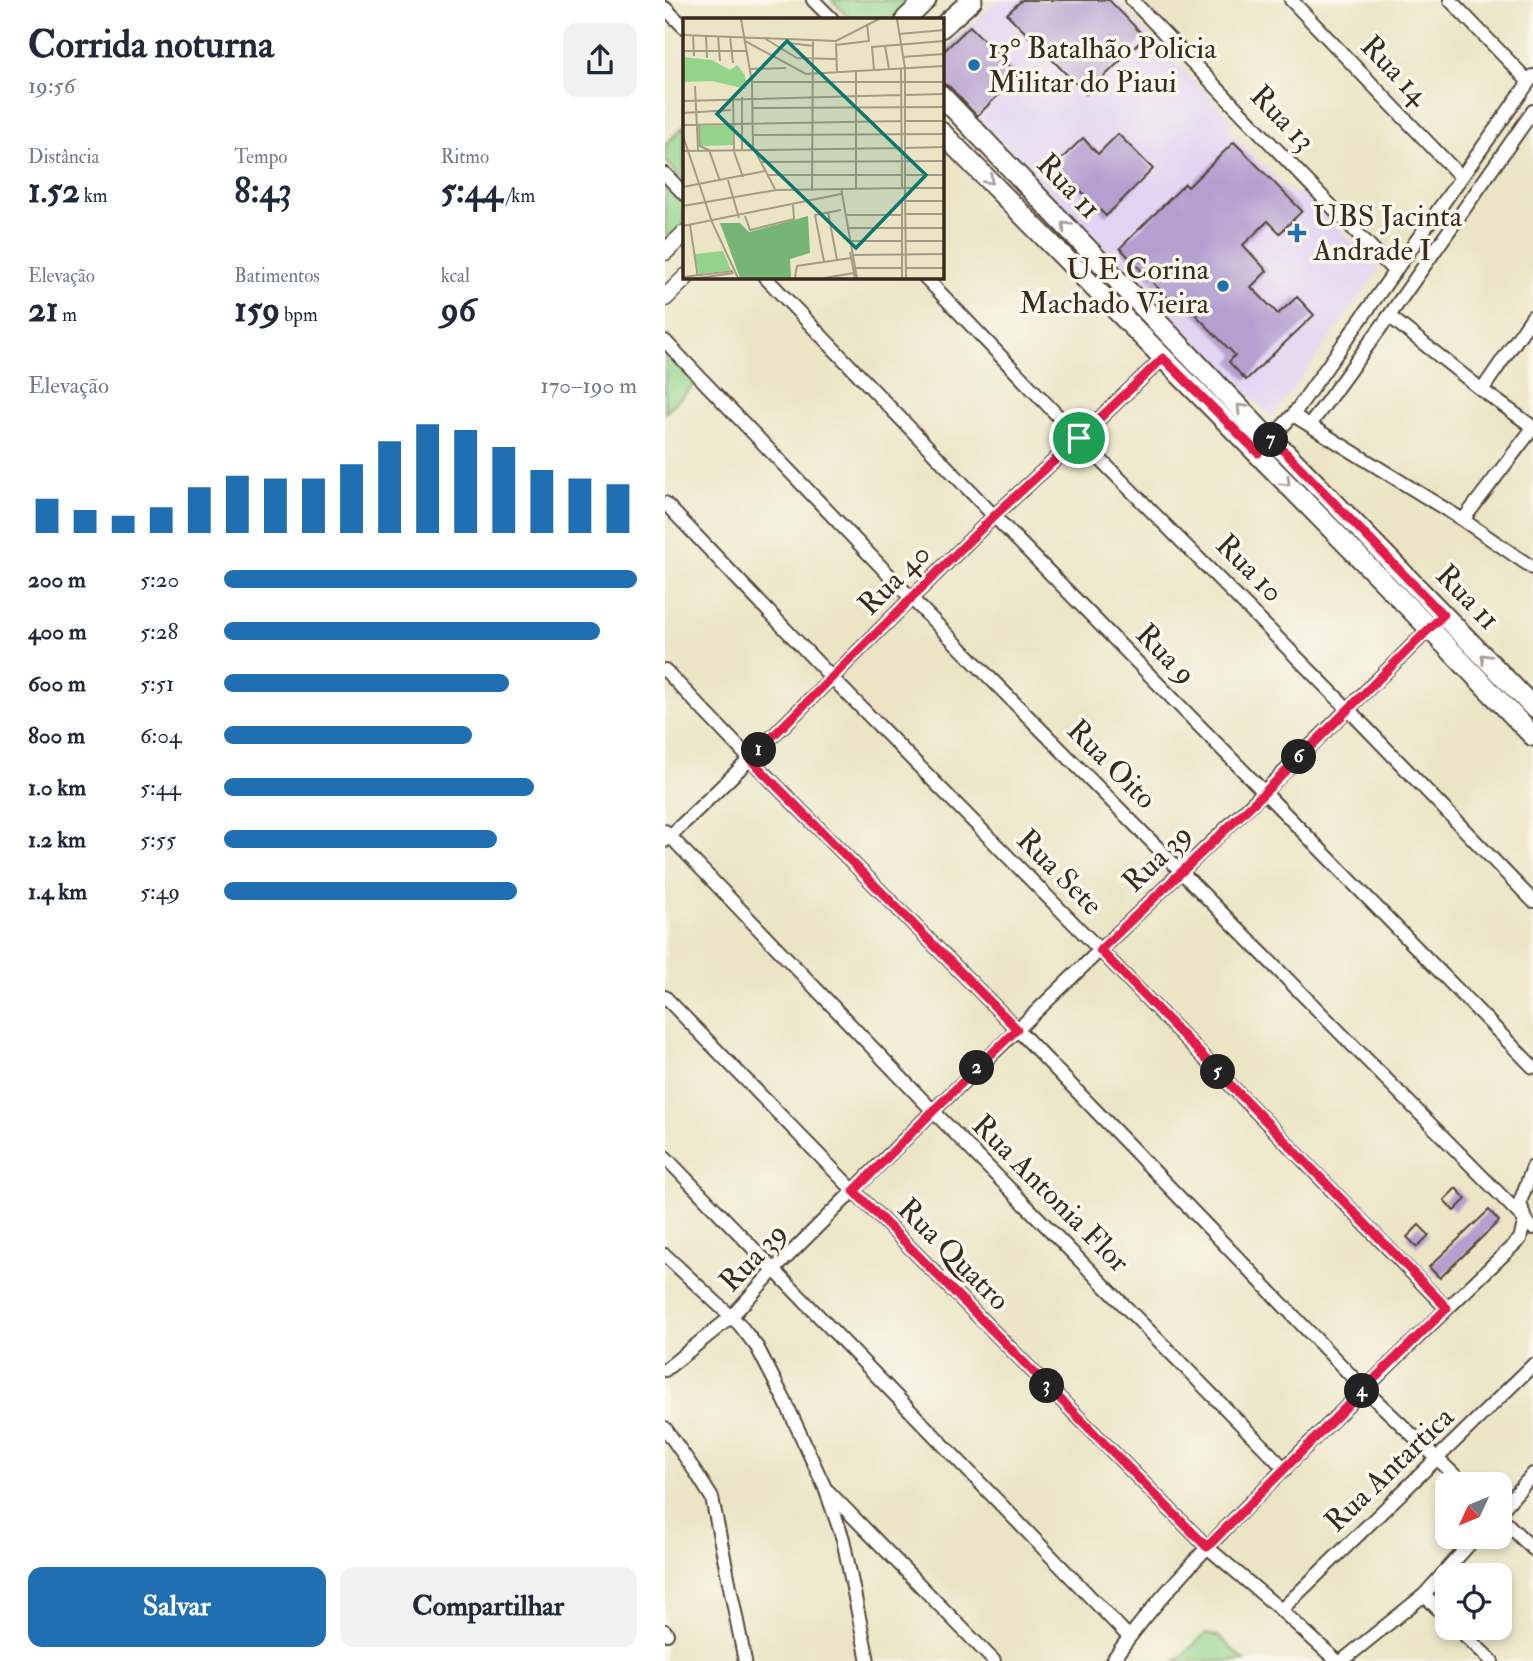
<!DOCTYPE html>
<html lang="pt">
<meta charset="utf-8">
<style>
:root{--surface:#fff;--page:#f2f2f3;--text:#1f2937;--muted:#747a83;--accent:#1f6fb2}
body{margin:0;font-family:"IM FELL Double Pica",serif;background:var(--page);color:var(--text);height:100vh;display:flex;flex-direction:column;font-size:26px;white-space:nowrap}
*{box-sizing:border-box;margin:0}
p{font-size:23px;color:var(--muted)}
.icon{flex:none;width:38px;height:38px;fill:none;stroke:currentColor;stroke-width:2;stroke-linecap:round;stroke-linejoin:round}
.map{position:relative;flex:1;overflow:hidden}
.sheet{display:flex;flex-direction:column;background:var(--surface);width:665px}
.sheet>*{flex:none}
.needle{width:46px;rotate:226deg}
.controls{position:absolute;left:770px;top:1472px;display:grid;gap:14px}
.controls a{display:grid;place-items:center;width:77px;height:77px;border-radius:14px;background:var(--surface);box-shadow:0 4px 10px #0003;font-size:35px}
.pin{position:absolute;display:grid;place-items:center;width:60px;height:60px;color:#fff;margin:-30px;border:4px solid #fff;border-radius:50%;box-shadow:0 2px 7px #0007}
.km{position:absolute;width:35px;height:35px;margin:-18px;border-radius:50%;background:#222;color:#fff;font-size:19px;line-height:35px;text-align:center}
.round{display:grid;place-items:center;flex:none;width:74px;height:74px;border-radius:14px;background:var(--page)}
.summary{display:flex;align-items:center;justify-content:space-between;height:119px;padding:0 28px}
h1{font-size:38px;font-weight:700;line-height:52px}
.metrics{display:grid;grid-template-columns:repeat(3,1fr);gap:10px;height:119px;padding:7px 28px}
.metrics div{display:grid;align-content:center}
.metrics b{font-size:35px;font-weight:700}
.metrics small{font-size:19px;font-weight:400}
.metrics p{font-size:19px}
.chart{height:196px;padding:14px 28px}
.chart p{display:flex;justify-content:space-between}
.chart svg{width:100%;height:126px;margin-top:7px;stroke:var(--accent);stroke-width:6}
.action{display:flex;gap:14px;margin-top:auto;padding:14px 28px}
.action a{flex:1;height:80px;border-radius:14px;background:var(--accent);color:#fff;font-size:28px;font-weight:700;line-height:80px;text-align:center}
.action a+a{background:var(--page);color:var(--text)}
ul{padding:0 28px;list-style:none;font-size:23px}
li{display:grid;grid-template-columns:112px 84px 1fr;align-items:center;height:52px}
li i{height:18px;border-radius:9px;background:var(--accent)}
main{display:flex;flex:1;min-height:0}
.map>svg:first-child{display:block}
.built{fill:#e2d4f3}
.green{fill:#93d38a;stroke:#677e54;stroke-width:2}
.building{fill:#b49fd0}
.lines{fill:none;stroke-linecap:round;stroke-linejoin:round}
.minor-casing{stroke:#554637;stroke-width:16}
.tertiary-casing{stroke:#554637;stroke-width:19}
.secondary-casing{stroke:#554637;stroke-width:23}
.minor{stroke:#fff;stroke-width:12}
.tertiary{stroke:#fff;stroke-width:16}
.secondary{stroke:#fff;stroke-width:19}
.oneway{stroke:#a79f9a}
.route-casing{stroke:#fff;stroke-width:14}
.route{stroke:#e11d48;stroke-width:9}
.poi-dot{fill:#1f6fb2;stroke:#fbf7ec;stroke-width:2.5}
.labels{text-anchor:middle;stroke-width:7;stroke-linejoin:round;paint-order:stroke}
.poi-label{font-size:30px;fill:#3b2a1e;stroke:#fbf7ec;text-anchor:start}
.street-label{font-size:30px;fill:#3b2a1e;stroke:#fbf7ec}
.inset-road{fill:none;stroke:#a59a83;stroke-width:2}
.view{fill:#0f766e;fill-opacity:0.15;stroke:#0f766e;stroke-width:3.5}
.inset-edge{fill:none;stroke:#3b2a1e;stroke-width:3.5}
</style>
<main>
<section class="sheet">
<div class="summary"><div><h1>Corrida noturna</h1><p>19:56</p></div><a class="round"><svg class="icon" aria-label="share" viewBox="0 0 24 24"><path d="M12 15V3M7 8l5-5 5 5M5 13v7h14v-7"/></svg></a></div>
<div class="metrics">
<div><p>Distância</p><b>1.52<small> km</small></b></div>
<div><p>Tempo</p><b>8:43</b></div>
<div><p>Ritmo</p><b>5:44<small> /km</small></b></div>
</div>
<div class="metrics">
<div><p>Elevação</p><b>21<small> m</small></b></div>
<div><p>Batimentos</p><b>159<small> bpm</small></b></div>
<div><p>kcal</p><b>96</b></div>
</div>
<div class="chart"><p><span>Elevação</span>170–190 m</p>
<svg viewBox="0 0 160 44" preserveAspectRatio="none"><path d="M5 44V32M15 44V36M25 44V38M35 44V35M45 44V28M55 44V24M65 44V25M75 44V25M85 44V20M95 44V12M105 44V6M115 44V8M125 44V14M135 44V22M145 44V25M155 44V27"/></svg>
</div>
<ul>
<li><b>200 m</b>5:20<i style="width:100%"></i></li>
<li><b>400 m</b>5:28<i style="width:91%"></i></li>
<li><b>600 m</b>5:51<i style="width:69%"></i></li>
<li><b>800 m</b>6:04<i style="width:60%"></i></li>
<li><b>1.0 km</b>5:44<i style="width:75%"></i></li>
<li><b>1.2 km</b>5:55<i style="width:66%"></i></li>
<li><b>1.4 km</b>5:49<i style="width:71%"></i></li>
</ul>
<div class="action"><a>Salvar</a><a>Compartilhar</a></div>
</section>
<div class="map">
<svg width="868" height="1661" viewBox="0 0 868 1661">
<rect width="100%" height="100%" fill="#fbf7ec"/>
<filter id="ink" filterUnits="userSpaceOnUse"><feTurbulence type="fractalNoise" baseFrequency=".0143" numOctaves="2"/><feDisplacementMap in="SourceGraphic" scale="14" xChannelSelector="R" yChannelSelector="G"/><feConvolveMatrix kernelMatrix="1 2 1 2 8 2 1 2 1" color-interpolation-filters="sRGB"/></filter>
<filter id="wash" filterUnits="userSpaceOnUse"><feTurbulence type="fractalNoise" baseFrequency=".00686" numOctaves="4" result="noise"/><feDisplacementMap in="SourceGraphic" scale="28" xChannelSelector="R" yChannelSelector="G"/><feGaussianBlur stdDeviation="1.57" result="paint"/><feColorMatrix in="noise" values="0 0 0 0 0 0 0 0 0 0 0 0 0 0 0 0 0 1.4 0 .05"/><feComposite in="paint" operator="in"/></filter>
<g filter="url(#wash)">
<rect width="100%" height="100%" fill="#ebe5c6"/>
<path class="built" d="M332 0H451L569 122 563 129 628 196 636 189 714 270 607 418 311 117 353 76 305 26Z"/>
<path class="green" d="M167 0H249L229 19H185Z
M19 126V181L0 160V145Z
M0 183 19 203V229L0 247Z
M0 350 31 383 0 413Z
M541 1633 553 1636 580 1661H511Z"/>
<g id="blocks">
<path class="building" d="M357 0H444L480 37 421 94 342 14Z
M305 26 353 76 312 116 285 87 276 82V54Z
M453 134 488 169 441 216 390 165 418 138 433 154Z
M569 142 637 211 615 233 603 221 578 245 602 271 586 287 613 314 632 297 649 315 581 380 564 362 570 355 522 306 516 312 455 248 520 184 523 187Z
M791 1188 801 1199 789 1211 779 1200Z
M824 1210 834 1221 775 1278 764 1267Z
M754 1225 764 1235 752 1247 742 1237Z"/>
</g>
</g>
<g filter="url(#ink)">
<use href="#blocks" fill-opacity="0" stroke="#554637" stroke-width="2"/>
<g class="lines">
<defs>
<path id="minor" d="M148 0 167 19
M467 0 730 272
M626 0 796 177
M785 0 864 82
M0 8 19 27
M0 174 19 194
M99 276 329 516 868 1067
M259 276 414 438 683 709 868 901
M724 316 817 390 868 427
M0 341 246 598 868 1228
M817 390 868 316
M628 415 798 520 868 568
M645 425 724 316 868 111
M600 445 628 415 868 76
M0 503 167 678 435 950 782 1309
M798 520 868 428
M0 670 85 759 352 1029 699 1389 799 1484
M0 831 268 1111 620 1469
M0 841 85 759 329 516 414 438 498 358
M0 997 189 1191 542 1547 616 1610 672 1661
M0 1157 464 1637
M860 1220 855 1202 868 1167
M0 1255 74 1324 92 1347 120 1401 160 1488 178 1539 203 1661
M0 1370 66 1317 110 1269 268 1111 599 792 768 625
M0 1428 32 1474 47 1498 80 1661
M163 1491 329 1661
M835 1512 868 1474
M835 1517 868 1549
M759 1595 782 1618
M616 1610 868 1365
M792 1628 827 1661
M0 1631 2 1634
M447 1661C492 1597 548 1541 603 1485 685 1402 770 1320 855 1239L860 1220
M677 1661 759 1595 812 1536"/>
<path id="tertiary" d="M0 252 19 234
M0 298 22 276"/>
<path id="secondary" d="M241 19 261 0
M276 28 307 0
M276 95 605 440 621 453 868 707
M276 132 765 629 868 736"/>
</defs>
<use href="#minor" class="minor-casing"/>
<use href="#tertiary" class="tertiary-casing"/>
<use href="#secondary" class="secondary-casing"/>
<use href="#minor" class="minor"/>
<use href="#tertiary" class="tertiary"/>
<use href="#secondary" class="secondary"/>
</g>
<defs><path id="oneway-chevron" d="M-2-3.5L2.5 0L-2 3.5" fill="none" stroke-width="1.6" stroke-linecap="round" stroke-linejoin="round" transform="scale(1.75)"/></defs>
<g class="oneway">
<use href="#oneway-chevron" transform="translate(324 180) rotate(46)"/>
<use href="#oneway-chevron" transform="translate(401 226) rotate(-134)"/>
<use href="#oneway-chevron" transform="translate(576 408) rotate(-134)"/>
<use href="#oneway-chevron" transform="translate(621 482) rotate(46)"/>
<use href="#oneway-chevron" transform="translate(820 658) rotate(-134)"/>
</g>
</g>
<g class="lines" filter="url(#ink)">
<defs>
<path id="route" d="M498 358 593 453 606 439 621 453 778 615 600 792 435 950 782 1308 699 1389 542 1547 189 1191 268 1111 352 1029 85 759 329 516 414 438Z"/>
</defs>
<use href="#route" class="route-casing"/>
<use href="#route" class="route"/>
</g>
<g class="poi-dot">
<circle cx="309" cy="65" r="7"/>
<path d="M628.5 222.5h7v7h7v7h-7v7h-7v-7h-7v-7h7z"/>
<circle cx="558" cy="286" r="7"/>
</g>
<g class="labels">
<g class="poi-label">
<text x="323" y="58">13° Batalhão Policia<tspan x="323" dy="34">Militar do Piaui</tspan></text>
<text x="648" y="226">UBS Jacinta<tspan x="648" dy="34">Andrade I</tspan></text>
<text x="544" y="279" text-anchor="end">U E Corina<tspan x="544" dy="34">Machado Vieira</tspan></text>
</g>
<g class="street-label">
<text transform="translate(730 70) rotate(46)" y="10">Rua 14</text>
<text transform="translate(618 118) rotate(46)" y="10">Rua 13</text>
<text transform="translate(404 186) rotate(46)" y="10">Rua 11</text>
<text transform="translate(585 568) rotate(45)" y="10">Rua 10</text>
<text transform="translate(229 579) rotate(-45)" y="10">Rua 40</text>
<text transform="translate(803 597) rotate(46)" y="10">Rua 11</text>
<text transform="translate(501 654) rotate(46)" y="10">Rua 9</text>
<text transform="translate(447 764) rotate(45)" y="10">Rua Oito</text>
<text transform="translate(492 858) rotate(-44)" y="10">Rua 39</text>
<text transform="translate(395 872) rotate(45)" y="10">Rua Sete</text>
<text transform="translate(386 1193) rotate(45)" y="10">Rua Antonia Flor</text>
<text transform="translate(289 1254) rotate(45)" y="10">Rua Quatro</text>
<text transform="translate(88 1257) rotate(-46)" y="10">Rua 39</text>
<text transform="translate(724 1469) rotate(-44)" y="10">Rua Antartica</text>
</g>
</g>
<g transform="translate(18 18)">
<rect width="261" height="261" fill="#ebe5c6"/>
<path d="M0 39 29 42 47 52 54 47 62 57 63 71 29 63 0 64ZM49 107 50 127 18 128 17 108ZM40 233 48 252 16 256 12 236Z" fill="#93d38a"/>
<path d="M125 198 127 235 107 241 108 260H57L37 205H57L66 214Z" fill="#76b576"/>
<path class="inset-road" d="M58 1 69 64 70 129 92 171M214 1 222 50V170H261M216 16 261 12M0 17 153 23 196 1M10 17 11 38M23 18 24 40M35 18 37 43M47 18 50 45M81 20 114 40 153 41M62 23 123 56 261 48M106 25 130 28M153 25 154 55M153 27 186 23 184 6M202 28 206 51M0 33H64M219 39 261 36M66 51 103 50M218 51 219 169M191 52 189 29 261 23M173 54V170M69 64H261M12 68 15 132M222 77 261 76M50 79 51 131M59 79V131M0 83 218 77M70 90 261 89M0 95 48 92M222 103H261M16 106 17 128 26 132 37 163M0 107 219 103M71 117 261 116M0 118 29 204 55 260M222 130 261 129M50 131 60 159M0 133 218 130M77 144 261 143M84 157H219M222 157H261M45 162 56 200M0 169 82 153M158 170 174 260M93 172 222 170 223 260M129 173 130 22M221 183H261M0 188 93 172M145 194 154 242M222 196H261M162 197H218M62 198 67 212 111 201 110 187M7 207 15 260M0 208 158 176M164 210H261M167 223H218M222 223H261M167 234 172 260M169 237 261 236M141 244 132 197 158 192M172 250H219M223 250H261M0 259 50 253M16 260 51 255M112 260 114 248 168 240M141 260 171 255M219 260V180"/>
<path class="view" d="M104 23 243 157 173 230 34 96Z"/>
<rect width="261" height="261" class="inset-edge"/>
</g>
</svg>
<div class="controls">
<a><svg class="needle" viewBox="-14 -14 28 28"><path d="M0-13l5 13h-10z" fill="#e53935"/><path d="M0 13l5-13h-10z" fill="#747a83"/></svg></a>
<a><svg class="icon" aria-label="locate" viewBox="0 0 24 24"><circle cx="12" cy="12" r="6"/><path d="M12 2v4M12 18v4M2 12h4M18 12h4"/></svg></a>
</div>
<div class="pin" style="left:414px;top:438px;background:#1e9e55"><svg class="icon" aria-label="arrive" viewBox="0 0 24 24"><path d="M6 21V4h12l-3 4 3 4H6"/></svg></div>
<b class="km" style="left:94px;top:750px">1</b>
<b class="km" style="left:312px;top:1068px">2</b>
<b class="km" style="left:382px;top:1386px">3</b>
<b class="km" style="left:697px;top:1391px">4</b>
<b class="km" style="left:553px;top:1072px">5</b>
<b class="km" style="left:634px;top:757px">6</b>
<b class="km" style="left:606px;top:440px">7</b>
</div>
</main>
